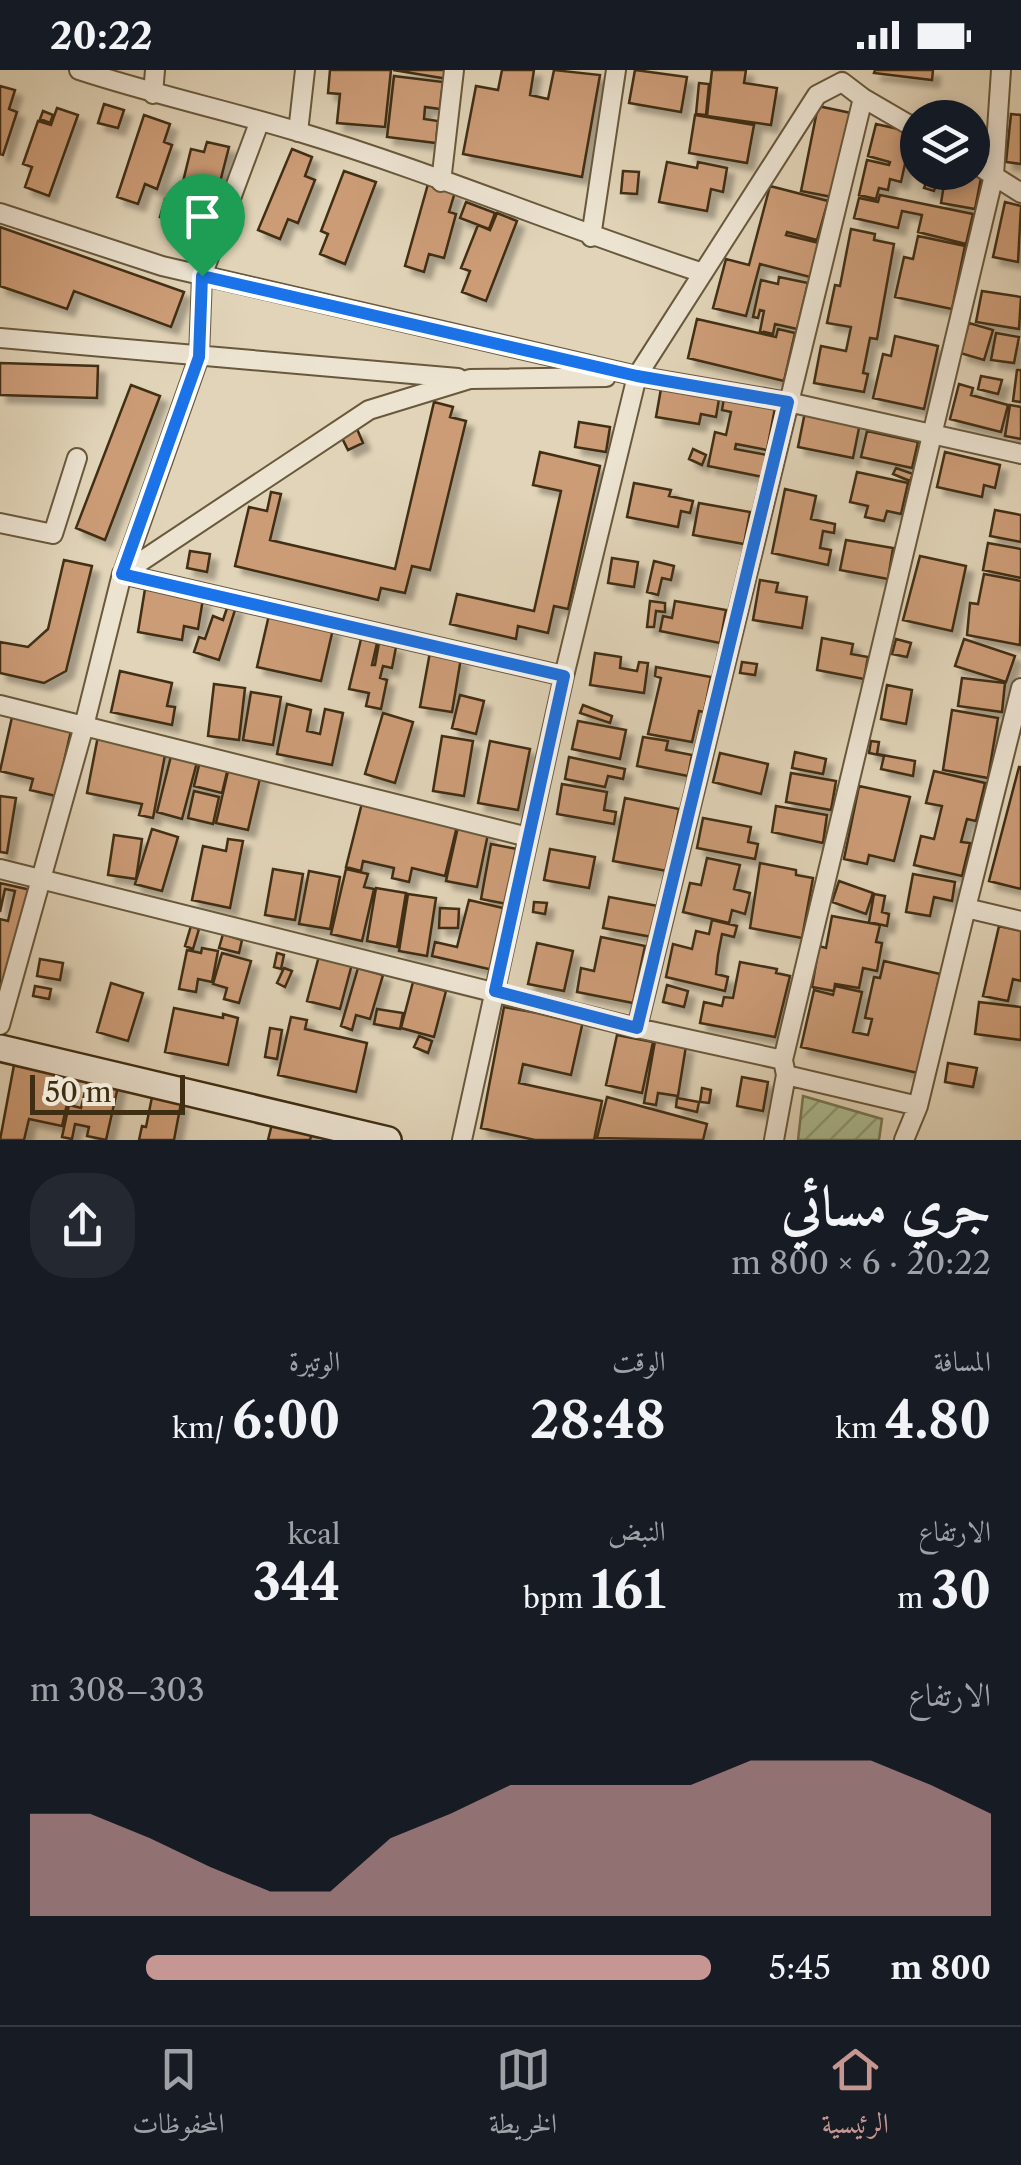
<!DOCTYPE html>
<html lang="ar">
<meta charset="utf-8">
<style>
:root{--surface:#171b24;--page:#242831;--text:#f1f3f6;--muted:#9ea1a6;--line:#363941;--accent:#c59692}
body{margin:0;font-family:"Libre Caslon Text",Amiri,serif;background:var(--page);color:var(--text);direction:rtl;height:100vh;display:flex;flex-direction:column;font-size:38px;white-space:nowrap}
*{box-sizing:border-box;margin:0}
p{font-size:32px;color:var(--muted)}
.icon{flex:none;width:55px;height:55px;fill:none;stroke:currentColor;stroke-width:2;stroke-linecap:round;stroke-linejoin:round}
.map{position:relative;height:1070px;overflow:hidden;direction:ltr}
.side{display:flex;flex-direction:column;background:var(--surface);flex:1}
.side>*{flex:none}
.tools{position:absolute;left:900px;top:30px;display:grid;gap:20px}
.tools a{display:grid;place-items:center;width:90px;height:90px;border-radius:50%;background:var(--surface);box-shadow:0 5px 15px #0003;font-size:50px}
.scale{position:absolute;left:30px;bottom:25px;width:155px;box-sizing:border-box;padding-left:10px;border:5px solid #402e12;border-top:0;font-size:28px;line-height:35px;white-space:nowrap;color:#402e12;-webkit-text-stroke:8px #ece3d1;paint-order:stroke}
.pin{position:absolute;display:grid;place-items:center;width:85px;height:85px;color:#fff;margin:-102px -42px;border-radius:50% 50% 50% 0;rotate:-45deg;box-shadow:0 0 10px #0007}
.pin .icon{rotate:45deg}
.round{display:grid;place-items:center;flex:none;width:105px;height:105px;border-radius:40px;background:var(--page)}
.summary{display:flex;align-items:center;justify-content:space-between;height:170px;padding:0 30px}
h1{font-size:55px;font-weight:700;line-height:75px}
.metrics{display:grid;grid-template-columns:repeat(3,1fr);gap:15px;height:170px;padding:10px 30px}
.metrics div{display:grid;align-content:center}
.metrics b{font-size:50px;font-weight:700}
.metrics small{font-size:28px;font-weight:400}
.metrics p{font-size:28px}
.chart{height:280px;padding:20px 30px}
.chart p{display:flex;justify-content:space-between}
.chart svg{width:100%;height:180px;margin-top:10px;fill:var(--accent);opacity:.7}
ul{padding:0 30px;list-style:none;font-size:32px}
li{display:grid;grid-template-columns:160px 120px 1fr;align-items:center;height:75px}
li i{height:25px;border-radius:12px;background:var(--accent)}
.status{display:flex;justify-content:space-between;align-items:center;height:70px;padding:0 50px;background:var(--surface);direction:ltr}
.status svg{height:28px;fill:currentColor}
.dock{display:flex;justify-content:space-around;align-items:center;height:140px;border-top:2px solid var(--line);background:var(--surface);font-size:28px;color:var(--muted)}
.dock a{display:grid;justify-items:center;gap:5px}
.dock .selected{color:var(--accent)}
.map>svg:first-child{display:block}
.garden{fill:url(#garden-furrows);stroke:#767652;stroke-width:2.5}
.building{fill:#cc9c77;stroke:#402e12;stroke-width:2.5;filter:url(#shadow)}
.lines{fill:none;stroke-linecap:round;stroke-linejoin:round}
.street-casing{stroke:#68583c;stroke-width:22}
.secondary-casing{stroke:#402e12;stroke-width:30}
.street{stroke:#ece3d1;stroke-width:18}
.secondary{stroke:#ece3d1;stroke-width:25}
.route-casing{stroke:#fff;stroke-width:20}
.route{stroke:#1a73e8;stroke-width:12}
</style>
<div class="status"><b>20:22</b><svg viewBox="0 0 49 12"><path d="M0 12V9h3v3zM5 12V6h3v6zM10 12V3h3v9zM15 12V0h3v12zM26 1h20v11H26zM47 4h2v5h-2z"/></svg></div>
<div class="map">
<svg width="1021" height="1070" viewBox="0 0 1021 1070">
<defs>
<pattern id="garden-furrows" width="10" height="10" patternUnits="userSpaceOnUse" patternTransform="scale(2.5)"><rect width="10" height="10" fill="#adbe93"/><path d="M-1 1l2-2M0 10L10 0M9 11l2-2" fill="none" stroke="#8e9b77"/></pattern>
<filter id="shadow"><feDropShadow dx="7" dy="7" stdDeviation="2.5" flood-color="#0004"/></filter>
</defs>
<rect width="100%" height="100%" fill="#e1d4b8"/>
<filter id="stains"><feTurbulence type="fractalNoise" baseFrequency=".002" numOctaves="4"/><feColorMatrix values="0 0 0 0 .2 0 0 0 0 .09 0 0 0 0 .02 0 0 0 .5 -.17"/></filter>
<radialGradient id="worn" r=".72"><stop offset=".6" stop-color="#630" stop-opacity="0"/><stop offset="1" stop-color="#630" stop-opacity=".3"/></radialGradient>
<path class="garden" d="M803 1026 882 1049 879 1070H798Z"/>
<path class="building" d="M330 0H391L385 57 337 53 340 24 328 23Z
M393 0H449L448 9Z
M502 0H534L530 25 548 29 554 0 600 5 582 107 463 84 476 16 498 20Z
M635 0 687 7 681 42 629 33Z
M712 0H746L744 13 777 18 771 55 707 46Z
M875 0H933L932 10 874 3Z
M394 6 443 12 440 39 425 37 424 49 438 51 436 73 387 67Z
M699 13 709 14 706 45 696 44Z
M0 16 15 20 9 39 17 42 3 85 0 84Z
M104 34 124 40 118 58 98 53Z
M818 36 851 43 832 127 801 121Z
M57 38 78 45 49 126 25 117 32 97 23 94 38 51 51 55Z
M43 41 53 45 50 53 40 49Z
M1011 44 1021 45V94L1006 92Z
M144 45 170 54 164 72 172 75 157 119 145 114 138 134 117 127Z
M695 45 754 55 747 93 689 83Z
M876 54 912 62 901 112 890 109 888 120 879 118 876 129 859 125 867 90 889 95 890 92 868 86Z
M207 72 229 77 208 159 160 147 165 129 178 132 191 79 204 82Z
M292 79 312 87 305 106 315 110 298 153 288 149 280 169 258 160Z
M667 92 697 98 698 92 727 98 723 122 711 119 707 141 659 132Z
M344 101 376 112 345 194 320 184 328 164 321 161Z
M623 101 639 102 637 124 621 123Z
M930 102 939 104 934 121 924 118Z
M946 102 982 103 975 139 941 133Z
M428 114 455 122 449 142 456 144 444 188 429 184 424 202 405 196Z
M770 116 828 131 817 170 787 162 786 165 819 173 810 207 760 194 746 246 713 238 726 189 749 195Z
M880 125 973 144 966 174 918 162 922 145 902 141 898 158 854 148 859 128 878 132Z
M466 132 495 143 489 159 460 148Z
M1005 132 1021 136 1018 192 993 187Z
M497 143 517 151 486 231 462 222 470 201 461 198 478 155 490 160Z
M0 157 184 222 171 257 74 221 67 239 0 216Z
M851 159 875 164 874 170 894 174 877 269 870 268 863 303 868 304 864 322 814 313 821 276 846 281 851 257 827 253 835 215 840 216Z
M918 166 965 176 952 239 895 227 904 187 913 189Z
M779 207 808 213 797 259 775 254 773 264 760 261 764 241 760 240 758 248 753 247 761 210 778 214Z
M982 221 1021 227 1019 259 976 252Z
M697 249 776 267 778 259 795 263 784 311 688 288Z
M969 253 993 260 984 290 960 283Z
M996 263 1019 267 1014 293 991 290Z
M895 266 938 276 924 339 873 328 883 284 891 286Z
M0 293 98 296 97 328 0 325Z
M1017 300H1021V332L1013 331Z
M981 306 1002 310 998 324 978 319Z
M662 313 720 323 716 347 701 344 699 354 656 347Z
M959 314 973 318 971 325 1008 335 1001 362 950 349Z
M131 315 160 326 105 470 76 458Z
M724 328 775 338 767 380 736 374 735 379 767 385 763 407 708 396 715 362 726 365 731 342 722 340Z
M434 332 453 337 450 347 466 351 430 500 412 496 405 523 381 518 378 530 235 496 249 437 267 441 271 422 281 424 270 470 395 499Z
M1010 335 1021 337V369L1005 366Z
M805 342 860 353 853 388 798 377Z
M579 352 610 357 606 382 575 377Z
M357 359 363 373 348 380 341 366Z
M867 361 918 372 912 398 861 387Z
M693 379 706 385 702 395 689 389Z
M540 382 600 396 568 539 554 536 548 563 518 556 516 569 450 554 457 524 534 541 561 421 533 415Z
M945 382 1000 395 995 418 984 415 982 427 937 417Z
M896 398 913 404 910 411 893 404Z
M857 402 908 413 901 444 887 441 884 451 865 447 868 436 850 432Z
M634 413 671 420 669 426 693 431 690 443 681 441 678 457 627 447Z
M785 419 816 426 811 449 835 454 834 463 823 461 820 478 831 480 828 495 772 483Z
M699 433 750 442 744 474 693 465Z
M995 440 1021 445V472L990 466Z
M846 470 893 478 888 509 840 500Z
M988 473 1021 479V508L983 500Z
M190 481 210 484 207 502 187 498Z
M920 486 966 496 952 561 903 550Z
M612 488 638 492 634 517 608 513Z
M64 490 92 496 66 601 44 613 0 603V572L28 577 48 559Z
M654 491 674 496 671 510 662 508 658 525 647 522Z
M984 504 1021 511 1020 575 967 565 970 533 978 534Z
M760 510 778 513 776 522 807 527 802 558 753 550Z
M145 519 203 529 198 559 184 556 182 570 138 562Z
M650 531 665 533V542L656 541 654 557H647Z
M675 531 726 540 720 573 660 561 663 546 672 548Z
M228 535 236 537 219 590 194 582 199 567 205 569 213 546 223 550Z
M269 545 333 559 321 611 257 597Z
M822 568 853 574 851 584 868 587 864 609 817 600Z
M361 569 377 573 372 595H375L379 573 396 577 392 598 383 596 380 608 387 610 381 639 366 636 369 623 349 619Z
M896 569 911 573 907 587 892 584Z
M964 569 1015 586 1006 612 955 596Z
M430 582 461 588 452 642 420 637Z
M595 583 621 587 620 598 637 601 639 592 648 593 644 623 590 615Z
M742 592 757 594 755 605 740 603Z
M656 597 711 607 704 642 699 641 692 672 648 664 661 608 655 606Z
M120 601 172 613 167 636 175 637 172 655 111 642Z
M962 608 1005 613 1002 642 958 636Z
M214 614 245 618 239 670 208 666Z
M887 615 912 620 906 654 881 649Z
M251 622 281 627 273 675 243 670Z
M460 625 484 631 476 664 452 658Z
M287 634 311 640 307 661 320 664 325 639 343 643 332 695 277 684Z
M583 635 612 646 610 653 580 643Z
M952 640 998 648 988 708 943 700Z
M383 643 413 652 395 713 365 704Z
M12 647 71 661 56 726 30 720 33 709 0 701Z
M578 651 626 660 620 689 572 679Z
M98 666 166 680 153 748 139 745 142 734 87 723Z
M442 666 473 671 464 726 433 721Z
M643 667 668 671 666 680 692 685 688 706 637 696Z
M490 671 530 679 518 740 478 733Z
M871 671 879 672 877 684 915 691 913 706 881 699 884 686 869 683Z
M795 682 826 689 823 704 792 698Z
M720 683 768 694 761 724 713 712Z
M171 686 197 692 182 749 157 742Z
M569 687 625 699 623 709 608 706 605 717 565 709Z
M200 691 228 698 222 723 194 716Z
M229 697 261 704 248 760 216 753Z
M1019 697H1021V819L989 811Z
M934 701 985 713 976 751 967 749 961 772 970 773 962 806 914 795 921 766 934 769 942 736 926 733Z
M791 703 836 711 831 740 786 732Z
M562 714 607 722 604 740 616 742 614 754 557 744Z
M859 716 910 727 894 791 869 785 867 794 844 789Z
M194 721 219 727 213 754 188 748Z
M0 726 16 728 7 783 0 782Z
M625 728 679 739 667 801 613 791Z
M363 729 458 752 445 806 412 798 409 812 392 808 394 798 363 791 361 801 346 797Z
M776 736 827 745 823 773 772 762Z
M703 748 751 757 748 772 758 774 755 789 697 778Z
M458 757 488 764 477 817 446 811Z
M152 759 178 767 162 821 135 814Z
M114 765 142 769 136 809 108 805Z
M228 769 243 771 230 838 192 830 203 776 226 781Z
M491 774 517 779 507 834 481 829Z
M550 779 595 787 589 818 544 810Z
M707 788 740 795 734 819 750 823 745 844 732 840 729 853 683 842 690 813 701 815Z
M760 793 796 800V805L813 808 802 868 750 858Z
M273 799 303 804 295 850 265 845Z
M346 799 368 804 364 817 374 819 362 871 331 864Z
M309 801 340 807 330 859 299 854Z
M913 804 955 812 952 831 934 827 930 846 906 842Z
M839 811 873 823 866 844 832 832Z
M0 813 31 820 9 915 0 913V849L8 851 15 821 5 819 0 842Z
M376 818 406 823 397 877 367 871Z
M408 824 436 828 427 886 399 881Z
M874 824 885 826 882 842 889 844 887 856 869 852Z
M609 827 658 836 652 867 603 858Z
M469 830 507 839 493 900 432 886 435 872 457 877Z
M534 832 547 833 545 844 533 842Z
M440 838 459 839 458 858H439Z
M832 846 880 855 876 872 882 873 877 901 863 898 859 918 835 914 834 921 812 917 819 876 826 878Z
M712 850 737 856 734 867 722 864 718 885 716 904 728 907 725 921 666 907 673 874 692 879 696 861 709 864Z
M191 856 199 859 193 879 185 876Z
M999 856 1021 861V911L1013 909 1008 931 983 926Z
M223 864 242 870 239 883 219 878Z
M601 867 645 876 633 933 577 922 581 898 594 901Z
M537 873 573 881 564 921 528 914Z
M202 878 218 881 212 912 198 909 196 922 179 919 187 880 201 883Z
M222 883 251 891 239 933 224 929 227 918 213 914Z
M277 883 284 885 281 899 274 897Z
M319 886 352 894 340 939 307 931Z
M40 889 63 893 60 910 37 906Z
M884 891 940 904 918 1003 801 977 814 920 833 925 835 916 862 922 853 962 868 965 872 949 865 948 874 907 880 908Z
M740 892 777 899 776 903 790 906 775 967 700 953 704 932 722 936 724 927 733 928Z
M284 898 292 901 285 917 277 913Z
M358 898 383 905 370 949 356 945 352 960 341 956Z
M413 912 446 921 434 967 401 958Z
M111 913 143 923 128 971 97 962Z
M667 915 688 921 684 937 663 932Z
M35 916 51 919 49 929 33 926Z
M979 932 1021 937V970L975 964Z
M504 937 583 951 571 1005 523 994 519 1013 602 1031 594 1070H535L481 1058Z
M174 938 223 948V944L238 948 228 995 165 982Z
M377 939 403 943 400 959 374 954Z
M291 947 307 950 305 959 367 973 356 1022 278 1005Z
M270 958 282 960 277 989 265 987Z
M617 965 653 972 642 1023 606 1015Z
M419 966 432 971 428 983 414 977Z
M655 971 686 976 678 1026 658 1023 656 1035 644 1033Z
M948 993 977 998 973 1017 945 1012Z
M14 995 54 1003H74L62 1056 29 1049 24 1070H0Z
M89 1005 119 1012 106 1070 87 1066 89 1057 75 1054 72 1069 62 1067 69 1035 81 1038Z
M742 1007 768 1012 763 1041 737 1036Z
M702 1018 711 1020 709 1033 700 1032Z
M152 1027 181 1033 174 1070H139L142 1056 146 1057Z
M607 1027 707 1054 703 1070 597 1068Z
M677 1028 699 1032 697 1042 676 1037Z
M273 1050 313 1060 310 1070H268Z"/>
<g class="lines">
<defs>
<path id="street" d="M79 0C152 24 226 40 299 62 435 103 567 159 703 203
M153 24 155 0
M298 62 305 0
M972 92 1021 123
M441 112 454 0
M0 143 162 196 637 306
M591 167 616 0
M0 268 458 308
M637 306 817 25 842 12 863 28 918 60
M0 453 53 464 77 388
M123 503 199 287 202 206 259 53
M122 504 369 340 470 309 606 307
M1021 618 966 838 1021 851
M0 635 528 767
M0 799 637 958 783 990 786 1005 918 1036
M0 955 84 656 122 504 564 606
M637 958 863 28
M783 990 994 105 1001 0
M462 1070 564 606 637 306 788 332 1021 384
M774 1070 786 1005
M904 1070 918 1036 966 838"/>
<path id="secondary" d="M0 978 388 1070"/>
</defs>
<use href="#street" class="street-casing"/>
<use href="#secondary" class="secondary-casing"/>
<use href="#street" class="street"/>
<use href="#secondary" class="secondary"/>
</g>
<g class="lines">
<defs>
<path id="route" d="M202 206 637 306 788 332 637 958 495 921 564 606 122 504 199 287Z"/>
</defs>
<use href="#route" class="route-casing"/>
<use href="#route" class="route"/>
</g>
<rect width="100%" height="100%" filter="url(#stains)"/>
<rect width="100%" height="100%" fill="url(#worn)"/>
</svg>
<div class="tools">
<a><svg class="icon" aria-label="layers" viewBox="0 0 24 24"><path d="M12 4l9 5-9 5-9-5zM3 14l9 5 9-5"/></svg></a>
</div>
<div class="scale">50 m</div>
<div class="pin" style="left:202px;top:206px;background:#1e9e55"><svg class="icon" aria-label="arrive" viewBox="0 0 24 24"><path d="M6 21V4h12l-3 4 3 4H6"/></svg></div>
</div>
<section class="side">
<div class="summary"><div><h1>جري مسائي</h1><p>20:22 · 6 × 800 m</p></div><a class="round"><svg class="icon" aria-label="share" viewBox="0 0 24 24"><path d="M12 15V3M7 8l5-5 5 5M5 13v7h14v-7"/></svg></a></div>
<div class="metrics">
<div><p>المسافة</p><b>4.80<small> km</small></b></div>
<div><p>الوقت</p><b>28:48</b></div>
<div><p>الوتيرة</p><b>6:00<small> /km</small></b></div>
</div>
<div class="metrics">
<div><p>الارتفاع</p><b>30<small> m</small></b></div>
<div><p>النبض</p><b>161<small> bpm</small></b></div>
<div><p>kcal</p><b>344</b></div>
</div>
<div class="chart"><p><span>الارتفاع</span>303–308 m</p>
<svg viewBox="0 0 160 44" preserveAspectRatio="none"><path d="M0 44V19L10 19L20 25L30 32L40 38L50 38L60 25L70 19L80 12L90 12L100 12L110 12L120 6L130 6L140 6L150 12L160 19V44z"/></svg>
</div>
<ul>
<li><b>800 m</b>5:45<i style="width:83%"></i></li>
</ul>
</section>
<nav class="dock">
<a class="selected"><svg class="icon" aria-label="home" viewBox="0 0 24 24"><path d="M3 11l9-7 9 7M6 9v11h12V9"/></svg>الرئيسية</a>
<a><svg class="icon" aria-label="map" viewBox="0 0 24 24"><path d="M3 6l6-2 6 2 6-2v14l-6 2-6-2-6 2zM9 4v14M15 6v14"/></svg>الخريطة</a>
<a><svg class="icon" aria-label="saved" viewBox="0 0 24 24"><path d="M7 4h10v16l-5-4-5 4z"/></svg>المحفوظات</a>
</nav>
